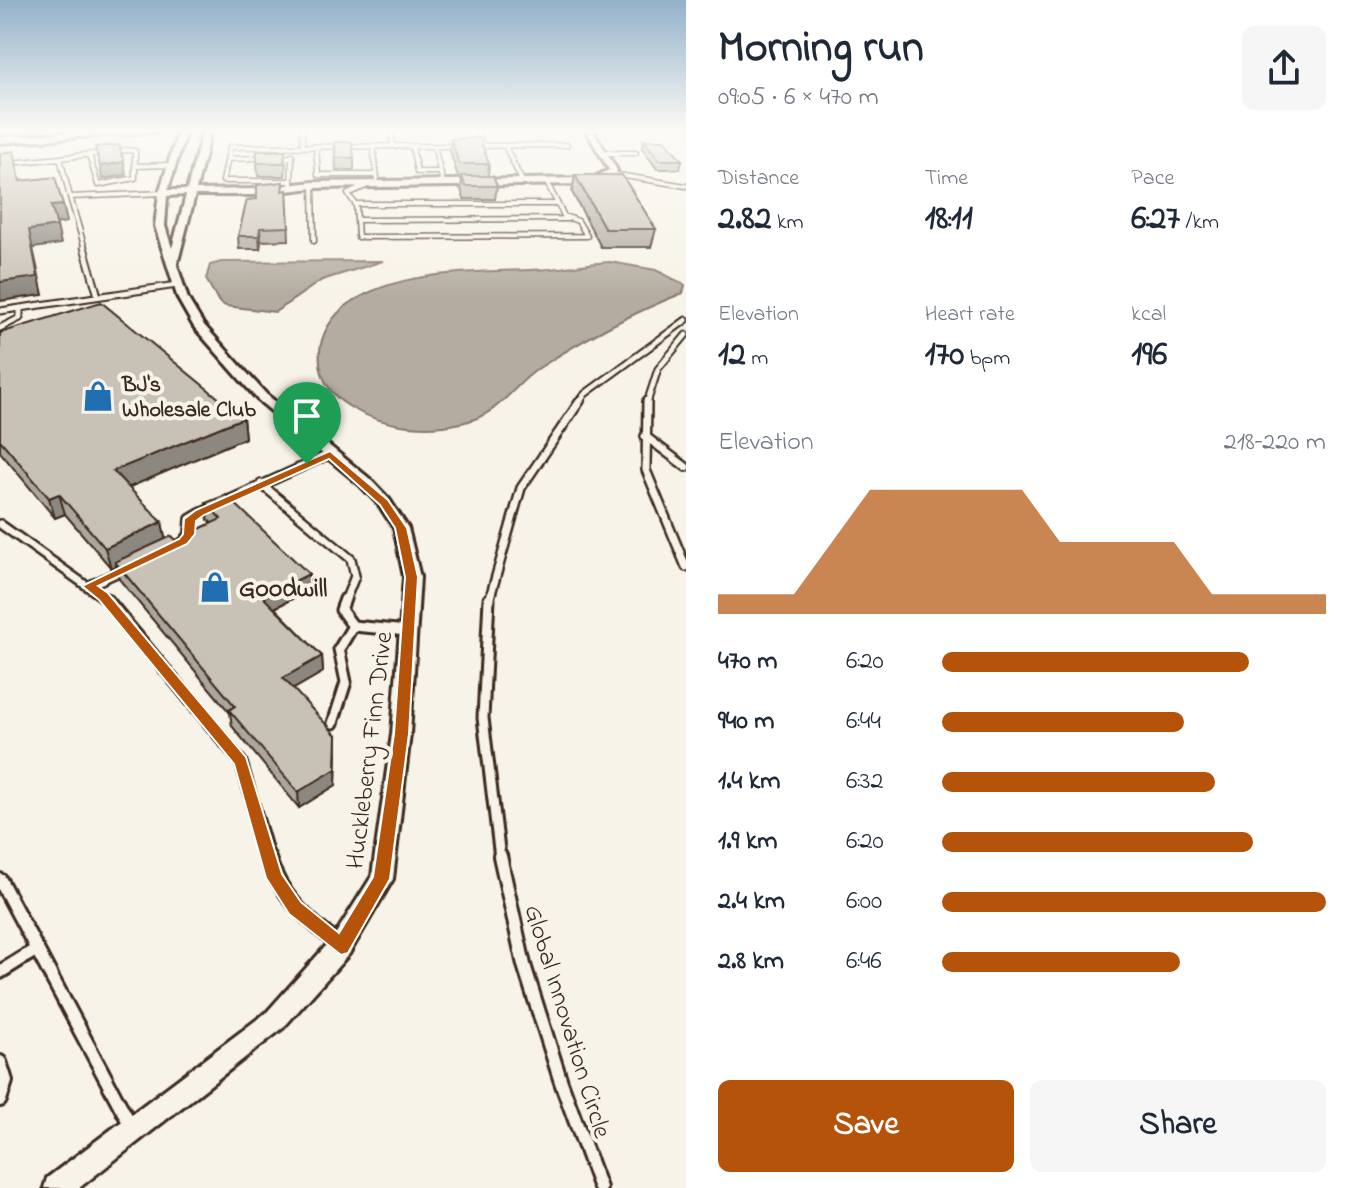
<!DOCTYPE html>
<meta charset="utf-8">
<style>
:root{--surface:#fff;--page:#f6f6f7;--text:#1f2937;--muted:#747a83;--accent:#b45309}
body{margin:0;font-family:"Indie Flower",sans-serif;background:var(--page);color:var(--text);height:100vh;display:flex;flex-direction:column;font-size:30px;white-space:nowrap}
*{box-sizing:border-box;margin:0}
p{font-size:26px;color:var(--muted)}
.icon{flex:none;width:44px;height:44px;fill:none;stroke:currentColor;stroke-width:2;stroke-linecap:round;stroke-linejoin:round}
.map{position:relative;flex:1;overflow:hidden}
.drawer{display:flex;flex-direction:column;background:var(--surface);width:672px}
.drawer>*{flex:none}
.pin{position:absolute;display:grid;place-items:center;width:68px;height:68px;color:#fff;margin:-82px -34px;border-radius:50% 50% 50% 0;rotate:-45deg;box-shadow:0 0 8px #0007}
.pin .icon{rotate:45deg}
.round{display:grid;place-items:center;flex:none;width:84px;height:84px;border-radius:12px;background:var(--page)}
.summary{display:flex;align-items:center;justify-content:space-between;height:136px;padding:0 32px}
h1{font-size:44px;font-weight:700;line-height:60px}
.figures{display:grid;grid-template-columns:repeat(3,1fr);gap:12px;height:136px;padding:8px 32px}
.figures div{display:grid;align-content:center}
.figures b{font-size:34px;font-weight:700}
.figures small{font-size:22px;font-weight:400}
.figures p{font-size:22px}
.chart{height:224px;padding:16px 32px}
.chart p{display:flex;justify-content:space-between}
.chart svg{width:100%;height:144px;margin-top:8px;fill:var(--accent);opacity:.7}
.button{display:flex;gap:16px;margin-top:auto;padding:16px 32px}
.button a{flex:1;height:92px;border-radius:12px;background:var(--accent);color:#fff;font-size:32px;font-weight:700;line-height:92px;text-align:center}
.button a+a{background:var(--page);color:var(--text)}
ul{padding:0 32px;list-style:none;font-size:26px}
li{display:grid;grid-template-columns:128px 96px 1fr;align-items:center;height:60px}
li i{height:20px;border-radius:10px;background:var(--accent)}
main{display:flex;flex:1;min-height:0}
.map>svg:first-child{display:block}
.water{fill:#b4aca0;stroke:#84786c;stroke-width:2}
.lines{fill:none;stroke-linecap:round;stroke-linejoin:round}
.lane-far4-casing{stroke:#3b2a1e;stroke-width:7}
.lane-far3-casing{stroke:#3b2a1e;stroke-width:9}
.lane-far2-casing{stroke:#3b2a1e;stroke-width:12}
.lane-far1-casing{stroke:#3b2a1e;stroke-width:15}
.lane-casing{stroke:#3b2a1e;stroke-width:18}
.street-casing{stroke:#3b2a1e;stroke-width:6}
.secondary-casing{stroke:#3b2a1e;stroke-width:6}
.lane-far4{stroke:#f7f3e8;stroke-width:4}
.lane-far3{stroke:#f7f3e8;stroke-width:5}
.lane-far2{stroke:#f7f3e8;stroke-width:7}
.lane-far1{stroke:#f7f3e8;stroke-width:9}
.lane{stroke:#f7f3e8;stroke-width:12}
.street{fill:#f7f3e8;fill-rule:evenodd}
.secondary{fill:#f7f3e8;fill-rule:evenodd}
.wall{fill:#aca69d;stroke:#3b2a1e;stroke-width:2}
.shaded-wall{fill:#8c877f;stroke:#3b2a1e;stroke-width:2}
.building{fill:#c8c1b6;stroke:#3b2a1e;stroke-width:2}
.route{fill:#b45309;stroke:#fff;stroke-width:2;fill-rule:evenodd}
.labels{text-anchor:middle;stroke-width:8;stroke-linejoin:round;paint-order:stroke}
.far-poi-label{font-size:22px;font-weight:bold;fill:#3b2a1e;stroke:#f7f3e8;text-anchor:start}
.poi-label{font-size:26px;font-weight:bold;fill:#3b2a1e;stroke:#f7f3e8;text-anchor:start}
.street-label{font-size:26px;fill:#3b2a1e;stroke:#f7f3e8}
</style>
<main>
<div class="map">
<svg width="686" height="1188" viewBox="0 0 686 1188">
<rect width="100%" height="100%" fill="#f7f3e8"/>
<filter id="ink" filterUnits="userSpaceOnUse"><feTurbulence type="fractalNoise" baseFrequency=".0125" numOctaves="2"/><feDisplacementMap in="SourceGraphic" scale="16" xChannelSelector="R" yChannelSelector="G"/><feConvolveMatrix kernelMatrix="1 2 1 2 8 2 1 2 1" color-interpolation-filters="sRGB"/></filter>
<g filter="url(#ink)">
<path class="water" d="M383 261 322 280 275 312 226 306 219 302 206 279 210 265 221 262Z
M610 262 656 270 685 285 683 293C632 313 585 338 539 368 510 388 500 415 461 423 425 431 383 427 350 407 308 383 311 329 350 303 404 267 488 273 550 269 570 267 590 263 610 262Z"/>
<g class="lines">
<defs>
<path id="lane-far4" d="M302 129 303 147
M391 129 393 146
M476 129 483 146
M316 146 318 175H377
M373 146 377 179
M412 146 417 172H440
M434 146 443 183
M472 146 567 145
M505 146 523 183
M602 153H636
M60 158 126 150 135 151V178L98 185 89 155
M227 159 292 157
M0 164 60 158 70 197 163 193
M136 166 171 165
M612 174 686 186
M291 181H223L230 147 458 146
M291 185 292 155
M313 185 314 241
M368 185 348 194 356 205 358 237 587 236 578 221 564 216 547 183
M70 197 85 249
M355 204H558
M357 220 568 219"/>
<path id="lane-far3" d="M84 247 98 296
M0 311 177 285
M0 328 20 318V308
M579 403 585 394 686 320
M647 403 658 369 686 335"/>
<path id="lane-far2" d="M647 401 646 470 686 567
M645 436 686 467
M261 484 351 559 355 576 345 601
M0 524 108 601
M183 542 189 534 190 519 200 513 330 454
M88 586 127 568
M489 601 521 488 580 401"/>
<path id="lane-far1" d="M107 599 241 762 269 858
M345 599 341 610 353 626 408 631
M489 599 483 718 500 858
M333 723 346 682 339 649 353 626"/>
<path id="lane" d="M268 856C280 896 306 918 338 944
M500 856 524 965 561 1082 600 1188
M0 880 131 1126
M0 972 37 949
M0 1062 6 1081 0 1100"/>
<path id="street" d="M179 129H187L168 190H187L203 129H211L196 190 253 189 313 182 592 178 609 170 585 129H592L617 170 615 176 593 184 313 188 253 195H195L177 265 188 299 203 324 266 394 370 479 389 499 408 528 420 577 410 734 393 879 349 954 283 1028 79 1188H44L47 1178 267 1012 333 938 372 876 392 734 404 577 394 528 379 505 360 485 258 400 194 327 178 299 155 226 159 193ZM186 195 172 248 165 226 167 196Z"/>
<path id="secondary" d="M123 129H187L0 143V137Z"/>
</defs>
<use href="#lane-far4" class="lane-far4-casing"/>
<use href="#lane-far3" class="lane-far3-casing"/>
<use href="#lane-far2" class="lane-far2-casing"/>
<use href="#lane-far1" class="lane-far1-casing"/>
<use href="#lane" class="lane-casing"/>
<use href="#street" class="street-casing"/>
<use href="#secondary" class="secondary-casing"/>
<use href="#lane-far4" class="lane-far4"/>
<use href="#lane-far3" class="lane-far3"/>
<use href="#lane-far2" class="lane-far2"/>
<use href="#lane-far1" class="lane-far1"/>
<use href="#lane" class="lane"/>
<use href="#street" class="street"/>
<use href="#secondary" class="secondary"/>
</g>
<path class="wall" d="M451 139 489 164 488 176 497 186 495 199H464L461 189 462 177H458L450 151Z
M644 140 682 160 680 169H657L642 148Z
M335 142 354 158V170H336Z
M257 163H286L285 176H258Z
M575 175 656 229 651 247H601L572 192Z
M283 182V191L287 190 289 240 261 241 260 249H239L238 236 257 199Z
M0 333 243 418 245 438 128 487 162 522 165 539 176 540 212 523 208 520 206 503 309 574V590L275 608 322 656 323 672 294 689 337 752 336 785 299 808 232 726 230 713 119 579 116 566 111 568 65 514 55 518 0 452Z"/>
<path class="shaded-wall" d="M124 162 126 175 102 179 100 166Z
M63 205 67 222 55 224 51 206Z
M57 226 61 244 33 248 43 295 0 301V282L29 230Z
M260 228 261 241 260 249 259 236Z
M243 418 245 438 118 492 113 471Z
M59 494 65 514 55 518 49 498Z
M162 522 166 543 115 562 116 566 111 568 105 548Z
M309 574V590L265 613 263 597Z
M322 656 323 672 285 694 283 678Z
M337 736 336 785 299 808 298 792Z"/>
<path class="building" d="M480 138 489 164H459L451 139Z
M644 140H665L682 160H659Z
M335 142H352L354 158H336Z
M119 145 124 162 100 166 95 147Z
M14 151 20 181 55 177 63 205 51 206 57 226 29 230 38 277 0 282V153Z
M257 151H285L284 163H257Z
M575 175H622L656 229H605Z
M462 176H493L497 186H465Z
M283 182 282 191 287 190 289 227 260 228 259 236H238L247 200 257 199V185Z
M101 302 243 418 113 471 162 522 105 548 59 494 49 498 0 440V333Z
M226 495 309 574 263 597 322 656 283 678 337 736 336 769 298 792 229 710 235 706 115 562 172 536 176 540 221 519 206 503Z"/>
</g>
<linearGradient id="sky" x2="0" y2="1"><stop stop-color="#93b1cb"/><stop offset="0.44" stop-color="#fbfaf5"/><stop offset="1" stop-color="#fbfaf5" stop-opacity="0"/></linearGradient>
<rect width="686" height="296" fill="url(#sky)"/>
<path class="route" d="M330 451 388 500 407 528 418 577 409 734 390 879 348 953 341 955 289 914 266 878 234 764 99 600 82 586 179 539 183 534 184 519 196 510ZM329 459 380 505 395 528 405 577 394 734 373 877 339 933 301 902 282 874 246 757 108 593 98 586 187 544 195 534 196 521 204 515Z"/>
<defs>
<symbol id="shop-bare" viewBox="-9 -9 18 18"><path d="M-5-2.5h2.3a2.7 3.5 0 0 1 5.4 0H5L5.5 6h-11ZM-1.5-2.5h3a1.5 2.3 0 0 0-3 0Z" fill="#1f6fb2" stroke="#f7f3e8" stroke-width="2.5" paint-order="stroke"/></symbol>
</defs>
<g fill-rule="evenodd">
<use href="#shop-bare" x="76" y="374" width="44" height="44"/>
<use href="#shop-bare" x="193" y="565" width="44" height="44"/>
</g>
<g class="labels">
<g class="far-poi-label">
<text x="122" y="391">BJ's<tspan x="122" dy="25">Wholesale Club</tspan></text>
</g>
<g class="poi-label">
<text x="239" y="596">Goodwill</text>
</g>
<g class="street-label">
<text transform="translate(368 750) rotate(-83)" y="9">Huckleberry Finn Drive</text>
<text transform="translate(569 1021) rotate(73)" y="9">Global Innovation Circle</text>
</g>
</g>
</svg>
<div class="pin" style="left:307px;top:464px;background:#1e9e55"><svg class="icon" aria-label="arrive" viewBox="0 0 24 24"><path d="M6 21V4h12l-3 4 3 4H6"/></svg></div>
</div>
<section class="drawer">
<div class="summary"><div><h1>Morning run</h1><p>09:05 · 6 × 470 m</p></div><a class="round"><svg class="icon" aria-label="share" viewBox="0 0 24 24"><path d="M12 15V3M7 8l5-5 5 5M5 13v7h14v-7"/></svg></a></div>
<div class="figures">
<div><p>Distance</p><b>2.82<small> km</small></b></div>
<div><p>Time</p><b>18:11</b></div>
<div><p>Pace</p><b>6:27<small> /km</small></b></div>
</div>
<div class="figures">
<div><p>Elevation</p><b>12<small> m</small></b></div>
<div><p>Heart rate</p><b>170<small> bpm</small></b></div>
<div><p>kcal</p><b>196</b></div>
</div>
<div class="chart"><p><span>Elevation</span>218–220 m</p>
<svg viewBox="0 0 160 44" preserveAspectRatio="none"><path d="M0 44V38L10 38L20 38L30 22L40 6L50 6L60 6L70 6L80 6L90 22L100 22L110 22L120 22L130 38L140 38L150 38L160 38V44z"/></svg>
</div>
<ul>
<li><b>470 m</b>6:20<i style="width:80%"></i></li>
<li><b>940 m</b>6:44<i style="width:63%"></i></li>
<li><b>1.4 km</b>6:32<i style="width:71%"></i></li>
<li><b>1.9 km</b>6:20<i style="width:81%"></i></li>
<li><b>2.4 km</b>6:00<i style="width:100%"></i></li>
<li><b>2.8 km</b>6:46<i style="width:62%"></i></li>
</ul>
<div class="button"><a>Save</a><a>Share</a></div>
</section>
</main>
